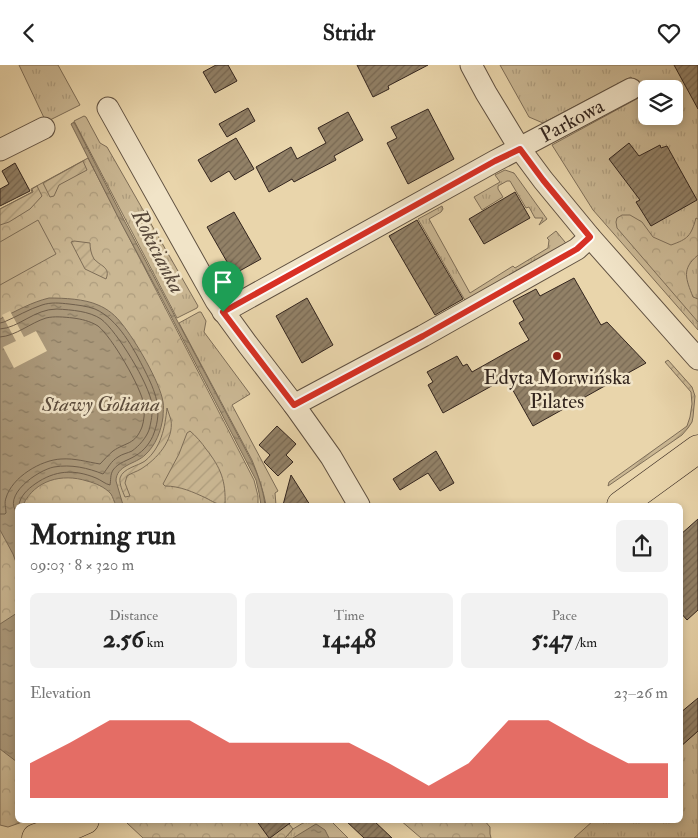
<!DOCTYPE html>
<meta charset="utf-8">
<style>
:root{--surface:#fff;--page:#f2f2f2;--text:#222;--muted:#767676;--accent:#d93025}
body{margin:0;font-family:"IM FELL Double Pica",serif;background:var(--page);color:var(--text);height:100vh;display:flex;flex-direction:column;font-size:19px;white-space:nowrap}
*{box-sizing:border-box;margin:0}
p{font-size:16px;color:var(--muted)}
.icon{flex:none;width:28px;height:28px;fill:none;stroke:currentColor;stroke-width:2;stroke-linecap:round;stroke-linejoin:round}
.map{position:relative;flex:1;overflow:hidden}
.details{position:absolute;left:15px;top:438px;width:668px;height:320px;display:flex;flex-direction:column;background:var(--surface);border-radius:8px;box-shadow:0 2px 8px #0003}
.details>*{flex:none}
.tools{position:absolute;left:638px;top:15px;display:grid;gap:10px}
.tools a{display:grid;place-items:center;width:45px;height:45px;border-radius:8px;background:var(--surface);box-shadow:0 2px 8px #0003;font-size:25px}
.pin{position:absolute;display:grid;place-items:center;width:42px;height:42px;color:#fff;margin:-51px -21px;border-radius:50% 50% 50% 0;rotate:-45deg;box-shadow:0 0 5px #0007}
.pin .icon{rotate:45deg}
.round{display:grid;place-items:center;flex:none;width:52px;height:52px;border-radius:8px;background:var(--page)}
.head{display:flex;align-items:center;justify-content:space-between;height:85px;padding:0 15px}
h1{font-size:28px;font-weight:700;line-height:38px}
.stats{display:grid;grid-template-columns:repeat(3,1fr);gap:8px;height:85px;padding:5px 15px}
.stats div{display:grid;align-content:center;border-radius:8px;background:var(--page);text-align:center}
.stats b{font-size:25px;font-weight:700}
.stats small{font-size:14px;font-weight:400}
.stats p{font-size:14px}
.chart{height:140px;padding:10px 15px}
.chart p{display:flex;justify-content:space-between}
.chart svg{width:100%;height:90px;margin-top:5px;fill:var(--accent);opacity:.7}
header{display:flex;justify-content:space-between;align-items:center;height:65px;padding:0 15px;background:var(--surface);font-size:22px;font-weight:700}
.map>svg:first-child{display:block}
.grass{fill:url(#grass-tufts);stroke:#7e6e58;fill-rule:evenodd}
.forest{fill:url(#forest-crowns);stroke:#7e6e58}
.garden{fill:url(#garden-furrows);stroke:#7e6e58}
.pitch{fill:#cab793;stroke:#7e6e58}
.water{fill:url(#water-ripples);stroke:#7b6b56}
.pier{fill:#e9d5ab}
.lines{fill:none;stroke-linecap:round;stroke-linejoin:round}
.shore{stroke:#6f5f4c;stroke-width:1}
.building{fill:url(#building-hatch);stroke:#33251e}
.minor-casing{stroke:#605141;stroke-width:23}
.major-casing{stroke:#33251e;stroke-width:29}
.minor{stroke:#f1e4c8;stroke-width:21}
.major{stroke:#e9d5ab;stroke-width:28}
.route-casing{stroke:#fff;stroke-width:10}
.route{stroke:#d93025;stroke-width:6}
.poi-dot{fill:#8f2418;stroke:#f1e4c8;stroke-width:2}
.labels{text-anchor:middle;stroke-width:5;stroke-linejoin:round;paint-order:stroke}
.street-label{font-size:21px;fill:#33251e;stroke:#f1e4c8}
.poi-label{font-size:21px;fill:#33251e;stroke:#f1e4c8}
.park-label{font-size:21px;font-style:italic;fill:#594a3b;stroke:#f1e4c8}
.water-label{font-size:22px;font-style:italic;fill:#57483a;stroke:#f1e4c8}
</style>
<header><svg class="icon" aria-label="back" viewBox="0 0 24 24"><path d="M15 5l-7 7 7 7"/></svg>Stridr<svg class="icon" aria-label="heart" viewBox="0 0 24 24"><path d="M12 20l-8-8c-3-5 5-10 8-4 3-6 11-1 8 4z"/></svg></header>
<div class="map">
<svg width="698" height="773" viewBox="0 0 698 773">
<defs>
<pattern id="grass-tufts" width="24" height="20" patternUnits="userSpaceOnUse" patternTransform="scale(1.25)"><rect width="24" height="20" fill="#cab793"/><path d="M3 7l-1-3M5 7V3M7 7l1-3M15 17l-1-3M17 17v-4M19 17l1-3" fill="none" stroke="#ae9d7e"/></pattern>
<pattern id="forest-crowns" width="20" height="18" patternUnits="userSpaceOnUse" patternTransform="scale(1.25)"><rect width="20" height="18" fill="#cab793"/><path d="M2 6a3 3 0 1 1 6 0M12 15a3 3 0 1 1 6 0" fill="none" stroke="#ae9d7e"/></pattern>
<pattern id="garden-furrows" width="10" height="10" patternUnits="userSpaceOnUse" patternTransform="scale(1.25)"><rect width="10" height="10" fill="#cab793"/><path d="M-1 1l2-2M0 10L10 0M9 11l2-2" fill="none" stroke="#ae9d7e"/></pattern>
<pattern id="water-ripples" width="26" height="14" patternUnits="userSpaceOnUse" patternTransform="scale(1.25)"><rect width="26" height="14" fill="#ab997b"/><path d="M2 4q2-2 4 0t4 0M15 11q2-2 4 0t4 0" fill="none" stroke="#8c7d64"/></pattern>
<pattern id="building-hatch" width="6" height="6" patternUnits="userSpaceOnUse" patternTransform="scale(1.25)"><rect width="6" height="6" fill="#928167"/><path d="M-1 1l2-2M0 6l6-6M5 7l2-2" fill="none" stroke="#786954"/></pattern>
</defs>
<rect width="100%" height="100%" fill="#e9d5ab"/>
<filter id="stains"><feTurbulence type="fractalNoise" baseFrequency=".004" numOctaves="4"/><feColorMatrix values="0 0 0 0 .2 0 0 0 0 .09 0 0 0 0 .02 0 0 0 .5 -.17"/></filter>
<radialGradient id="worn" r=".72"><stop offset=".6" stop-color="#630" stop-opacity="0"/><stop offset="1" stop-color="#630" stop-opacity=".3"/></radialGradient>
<path class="grass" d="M19 0H58L80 40 46 57Z
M500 0H698V265L593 145 552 80 642 31 631 12 543 58 529 52ZM646 24H674V51H646Z
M84 51 86 52 100 78 107 82 198 241 197 243 177 253 74 56Z
M505 105 514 108 547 154 539 160 543 153H535L529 142 526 143 510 116H507L498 121V124L503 132 482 145 474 132 500 117 495 110Z
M442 141 443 144 441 147 429 154 470 228 513 201 515 203 548 183 549 175 547 173 556 166 569 182 466 237 418 154Z
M199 247H201L206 256 204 267 250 329 232 340 278 426 275 428 276 440H266C263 424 258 410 252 395L179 258Z
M698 666V773H574L594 755H680V682Z
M308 755H330L348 773H285L293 764Z"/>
<path class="forest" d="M88 93 254 415 258 431V440H18V755H28L8 762 0 760V144L32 127 31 124Z
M622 150H630L642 157 653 172 671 180C688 174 691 171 696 153L698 154V190C681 204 686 214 693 232L698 234V257L617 163 616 157 617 153Z
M133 755H286L293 764 285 773H143L127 758Z
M400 755H484L490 762V769L491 773H421Z"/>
<path class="garden" d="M83 96 87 105 59 120 54 131 50 132 43 118Z
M37 121 42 131 30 144 9 157 0 160V144L33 127 32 124Z
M74 176 90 178C90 183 91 189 94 194 100 201 111 202 106 214L85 204 71 177Z
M668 295 692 322 695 331 693 352 692 357 688 363 682 370 608 421 609 417 683 364 687 361 690 352 692 339 691 327 665 297Z
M167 343C168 347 170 351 171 355 174 375 157 394 141 404 136 407 131 408 127 411L125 418 130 431 125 432C123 427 119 419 120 413 123 403 138 401 145 396 161 383 165 363 167 343Z
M190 366C196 371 202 378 206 384 221 403 226 416 225 440 217 440 212 436 206 433 193 427 180 421 165 421L163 419 179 389 187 368Z"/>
<path class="pitch" d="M38 155 56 189 0 220V177Z"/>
<path class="water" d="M74 57 124 155 251 395C258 410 263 424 265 440H261L259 428 256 415 162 234 120 156 71 59Z
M49 233C64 233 85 234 98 240 108 244 116 251 122 259 135 275 160 317 163 337 164 342 163 347 163 352 161 366 156 380 145 390 136 399 116 400 116 416L123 440H116C114 437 113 432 111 429 105 422 95 418 87 416 62 408 35 415 23 440H18L16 465 17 500 13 489 0 465V254C16 246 32 237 49 233Z
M17 548V697L0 684V559Z
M316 759 325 765 329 773H293Z"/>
<path class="pier" d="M10 246 24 272 36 266 47 286 14 303 3 282 16 276 2 250Z"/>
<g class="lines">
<path class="shore" d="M0 258 4 257C16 252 29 244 42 240 51 237 60 238 69 239 77 240 87 241 95 244 118 254 134 284 145 306 155 326 163 344 154 368 151 377 144 386 135 391 127 396 119 397 113 405 110 410 111 415 110 420 105 419 101 415 96 413 74 404 55 405 35 419 28 424 20 431 19 440
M0 264C19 263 34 244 57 244 72 245 89 246 101 254 117 266 149 319 152 339 153 347 151 358 149 365 146 373 139 381 132 386 128 388 122 389 118 392 111 396 108 403 103 409 88 403 71 399 54 402 38 405 0 431 18 449
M0 272C16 271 30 258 46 253 54 251 64 252 73 253 81 254 90 256 98 261 112 272 141 322 144 340 145 346 144 356 142 362 135 380 126 377 113 386 108 390 104 395 100 399 87 397 75 393 61 394 41 395 12 412 6 433 4 438 6 443 6 448L5 449H0"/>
</g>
<path class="building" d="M216 0H228L237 16 215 28 203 7Z
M357 0H428L388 21 389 24 373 32Z
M674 0H698V44Z
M248 43 255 56 227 72 219 59Z
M428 44 454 94 408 119 387 78 397 73 391 62Z
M348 47 363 75 334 91 336 95 294 117 292 114 269 127 256 102 291 82 297 94 326 78 318 63Z
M236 73 254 104 235 115 229 106 211 117 198 95Z
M629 78 639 91 660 80 661 83 667 81 697 135 651 161 636 137 640 135 609 94Z
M15 98 30 126 0 141V124L9 119 2 106Z
M515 127 530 153 484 179 469 154Z
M234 147 261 194 234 209 207 162Z
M417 155 463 234 435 250 389 171Z
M574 213 601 260 607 257 646 298 533 361 506 313 443 348 428 320 433 317 427 307 457 291 463 301 467 299 472 307 529 275 519 258 524 255 513 236 536 224 540 231Z
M307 233 333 280 302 298 276 251Z
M277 361 296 379 286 390 293 397 278 411 264 397 270 390 259 380Z
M436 386 454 418 440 426 428 408 400 425 393 414Z
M291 410 310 440H283Z
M698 454V545L687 555 680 547V470Z
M698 633V666L680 682V648Z
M256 755H294L270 773H269Z
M345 755H373L392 773H364Z"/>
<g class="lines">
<defs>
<g id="minor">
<path d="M471 0 486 28 520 84 543 115 590 172 698 294"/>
<path d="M108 43 216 236 248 280 294 340 331 392 359 440"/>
<path d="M0 85 44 63"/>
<path id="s1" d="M223 247 495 96 631 24"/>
<path d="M294 340 423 271 577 184 590 172"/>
</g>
<path id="major" d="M621 440 698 384
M36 773 76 759 85 755"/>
</defs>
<use href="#minor" class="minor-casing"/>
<use href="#major" class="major-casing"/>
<use href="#minor" class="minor"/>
<use href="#major" class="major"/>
</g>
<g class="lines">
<defs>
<path id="route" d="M520 84 543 115 590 172 577 184 423 271 294 340 248 280 223 247 495 96Z"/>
</defs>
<use href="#route" class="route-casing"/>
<use href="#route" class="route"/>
</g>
<circle class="poi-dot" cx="557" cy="291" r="5"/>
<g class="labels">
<g class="street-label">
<text dy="7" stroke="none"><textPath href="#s1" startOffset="398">Parkowa</textPath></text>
</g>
<g class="poi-label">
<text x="557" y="319">Edyta Morwińska<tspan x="557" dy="24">Pilates</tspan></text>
</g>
<g class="park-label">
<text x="101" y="346">Stawy Goliana</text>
</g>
<g class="water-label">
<text transform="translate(159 186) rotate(63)" y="8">Rokicianka</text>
</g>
</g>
<rect width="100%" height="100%" filter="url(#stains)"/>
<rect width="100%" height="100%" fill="url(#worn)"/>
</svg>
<div class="tools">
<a><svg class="icon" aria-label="layers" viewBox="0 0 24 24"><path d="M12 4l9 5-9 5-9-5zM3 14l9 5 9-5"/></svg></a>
</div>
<div class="pin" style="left:223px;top:247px;background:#1e9e55"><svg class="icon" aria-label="arrive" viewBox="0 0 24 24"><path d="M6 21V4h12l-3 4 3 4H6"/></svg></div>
<section class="details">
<div class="head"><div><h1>Morning run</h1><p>09:03 · 8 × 320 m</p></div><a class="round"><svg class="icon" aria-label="share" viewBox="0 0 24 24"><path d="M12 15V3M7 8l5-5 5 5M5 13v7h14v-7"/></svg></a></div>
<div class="stats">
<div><p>Distance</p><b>2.56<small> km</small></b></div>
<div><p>Time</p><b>14:48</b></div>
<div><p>Pace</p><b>5:47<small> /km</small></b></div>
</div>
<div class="chart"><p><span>Elevation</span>23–26 m</p>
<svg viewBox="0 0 160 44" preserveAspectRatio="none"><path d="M0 44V27L10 17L20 6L30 6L40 6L50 17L60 17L70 17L80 17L90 27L100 38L110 27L120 6L130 6L140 17L150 27L160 27V44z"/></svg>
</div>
</section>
</div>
